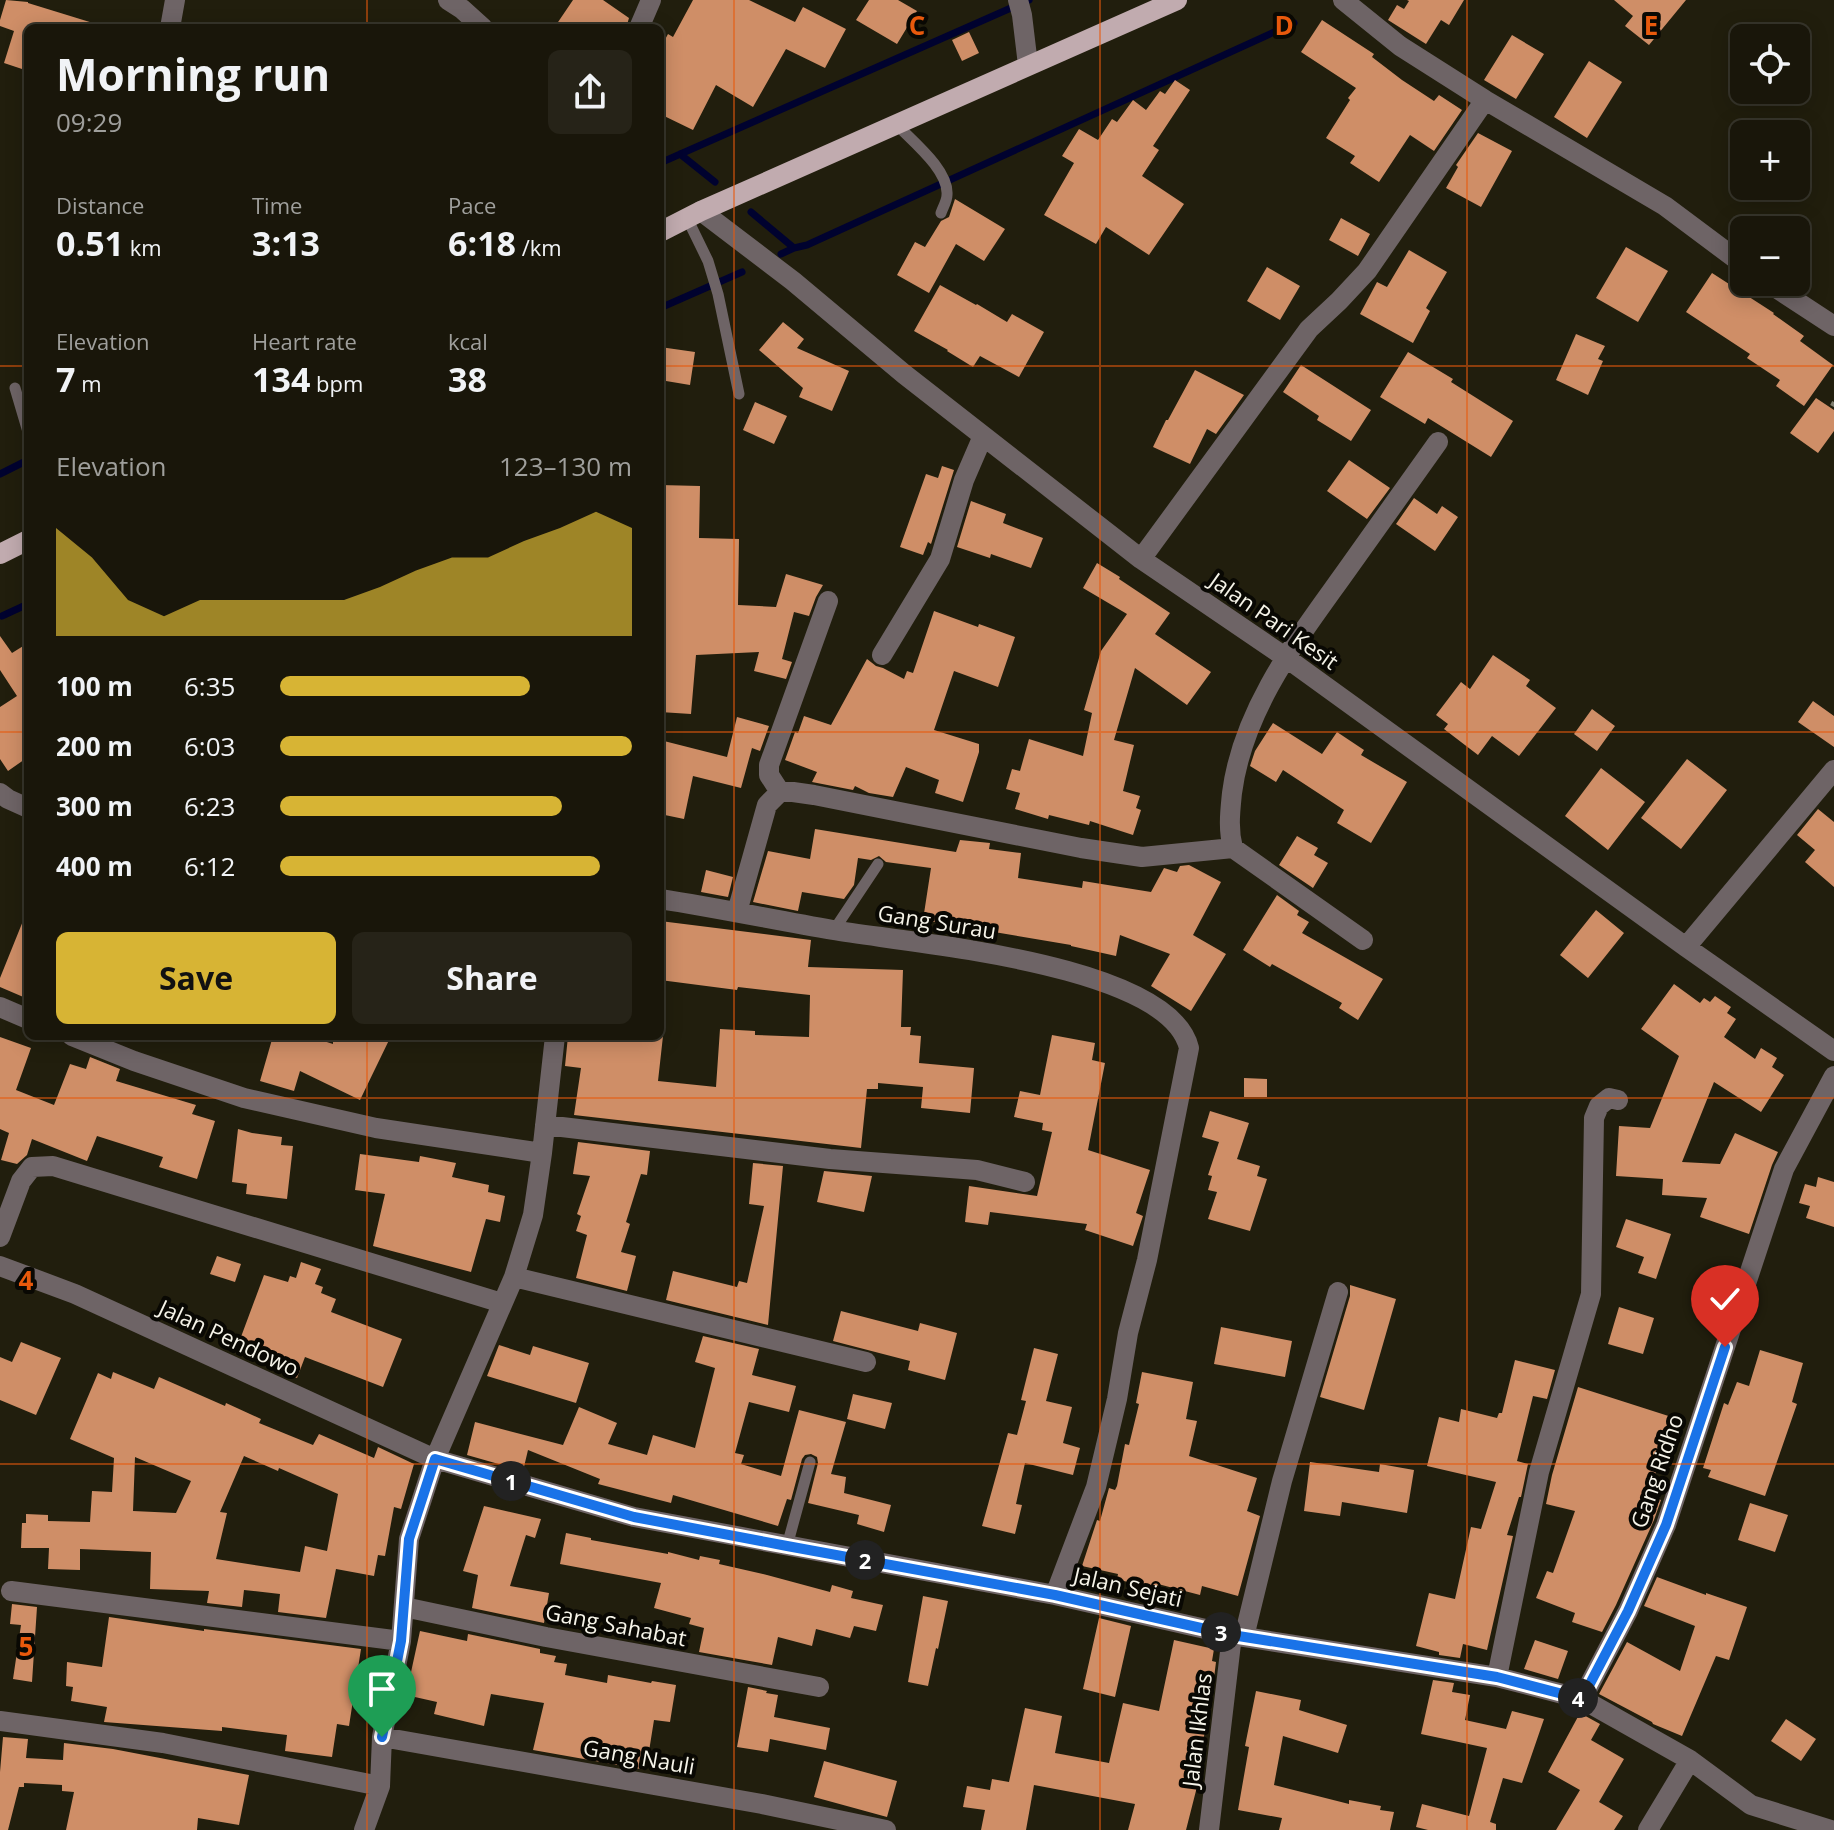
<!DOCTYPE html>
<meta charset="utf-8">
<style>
:root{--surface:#19160a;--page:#262318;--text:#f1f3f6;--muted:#9f9f9c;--line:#37352b;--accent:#d7b434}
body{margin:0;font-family:"Open Sans",sans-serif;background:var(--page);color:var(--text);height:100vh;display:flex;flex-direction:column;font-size:30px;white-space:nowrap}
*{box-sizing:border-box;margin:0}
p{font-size:26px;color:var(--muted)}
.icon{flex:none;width:44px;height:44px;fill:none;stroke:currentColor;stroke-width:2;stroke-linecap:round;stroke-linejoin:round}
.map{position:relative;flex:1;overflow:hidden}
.details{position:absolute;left:24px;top:24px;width:640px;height:1016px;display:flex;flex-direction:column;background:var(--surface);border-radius:12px;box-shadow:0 4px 20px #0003,0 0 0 2px var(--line)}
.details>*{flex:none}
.buttons{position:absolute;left:1730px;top:24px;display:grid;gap:16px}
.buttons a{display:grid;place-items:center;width:80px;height:80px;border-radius:12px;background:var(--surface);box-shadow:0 4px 20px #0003,0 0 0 2px var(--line);font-size:40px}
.pin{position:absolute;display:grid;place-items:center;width:68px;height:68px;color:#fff;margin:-82px -34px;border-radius:50% 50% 50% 0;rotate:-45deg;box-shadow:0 0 8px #0007}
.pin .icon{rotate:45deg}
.km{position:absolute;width:40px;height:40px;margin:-20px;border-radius:50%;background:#222;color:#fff;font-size:22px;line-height:40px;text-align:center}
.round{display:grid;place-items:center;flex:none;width:84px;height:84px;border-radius:12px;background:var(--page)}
.overview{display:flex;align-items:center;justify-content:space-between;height:136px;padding:0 32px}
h1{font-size:44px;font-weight:700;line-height:60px}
.figures{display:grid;grid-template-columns:repeat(3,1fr);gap:12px;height:136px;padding:8px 32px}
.figures div{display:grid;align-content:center}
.figures b{font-size:34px;font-weight:700}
.figures small{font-size:22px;font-weight:400}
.figures p{font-size:22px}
.chart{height:224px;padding:16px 32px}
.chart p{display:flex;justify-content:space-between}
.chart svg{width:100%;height:144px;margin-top:8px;fill:var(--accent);opacity:.7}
.cta{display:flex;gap:16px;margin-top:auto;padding:16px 32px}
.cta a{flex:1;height:92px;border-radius:12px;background:var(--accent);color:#111;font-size:32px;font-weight:700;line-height:92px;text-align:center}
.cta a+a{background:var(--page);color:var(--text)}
ul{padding:0 32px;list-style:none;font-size:26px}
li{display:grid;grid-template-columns:128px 96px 1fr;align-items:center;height:60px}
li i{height:20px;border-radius:10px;background:var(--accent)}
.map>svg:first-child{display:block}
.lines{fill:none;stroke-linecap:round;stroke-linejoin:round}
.stream{stroke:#00022f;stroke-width:7}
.building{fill:#cf8e67;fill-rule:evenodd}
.path{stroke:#7f7d6e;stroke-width:4;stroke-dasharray:6 4;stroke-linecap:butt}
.lane{stroke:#6e6466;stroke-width:11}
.street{stroke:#6e6466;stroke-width:20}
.primary{stroke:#c1abaf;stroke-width:20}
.route-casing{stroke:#fff;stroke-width:16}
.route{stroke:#1a73e8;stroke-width:10}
.grid{fill:none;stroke:#e8590c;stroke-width:2;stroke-opacity:0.55}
.labels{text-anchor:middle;stroke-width:8;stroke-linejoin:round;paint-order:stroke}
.street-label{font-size:22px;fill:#f6f4e9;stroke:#090803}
.grid-label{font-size:26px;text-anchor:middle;font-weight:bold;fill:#e8590c;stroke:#090803;stroke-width:8;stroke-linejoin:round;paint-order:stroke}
</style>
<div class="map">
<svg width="1834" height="1830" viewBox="0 0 1834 1830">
<rect width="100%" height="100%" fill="#211e0d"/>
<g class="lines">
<path class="stream" d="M680 154 715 182
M660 163 1029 0
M751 212 794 248 807 245 1294 23
M781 254 794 248
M660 308 742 272
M0 474 28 460
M2 616 28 604"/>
</g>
<path class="building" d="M6 0 28 2V3L93 23V28H28V71L4 63 14 31 0 26V20Z
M573 0H603L629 18 626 28H554Z
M693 0H749L795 22 803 7 846 29 825 68 786 49 753 107 716 85 693 130 660 114V49L668 34 673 37Z
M869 0H898L917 11 897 44 856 20Z
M1407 0H1464L1449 25 1441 20 1426 44 1388 20 1397 5 1404 9 1409 1Z
M1614 0H1686L1649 45 1625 26 1633 16Z
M1322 20 1374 54 1372 57 1402 80 1434 101 1439 95 1462 110 1434 151 1410 135 1379 182 1350 163 1355 156 1326 138 1350 100 1348 98 1356 88 1301 52Z
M969 32 979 53 962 61 952 40Z
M1512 35 1544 54 1516 99 1484 80Z
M1589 61 1622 82 1587 138 1554 117Z
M1175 80 1190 90 1153 146 1159 150 1142 176 1184 204 1149 255 1106 227 1096 244 1044 215 1074 163 1062 156 1079 129 1098 140 1112 119 1117 122 1133 100 1146 110 1160 91 1165 94Z
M1478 133 1512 151 1481 207 1446 188 1458 167 1456 165Z
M955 199 1005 229 984 261 956 244 929 293 897 275 915 242 925 247 941 221 949 217Z
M1341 218 1370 234 1358 256 1329 240Z
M1626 247 1668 271 1638 322 1596 298Z
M1409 250 1447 272 1426 308 1430 311 1413 343 1360 314 1377 282 1387 287Z
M1267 267 1300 286 1280 320 1247 301Z
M1712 273 1774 313 1773 314 1804 336 1800 341 1833 365 1804 406 1776 386 1780 380 1747 358 1750 354 1686 312Z
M940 285 976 305 977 304 1007 322 1012 314 1044 332 1019 377 980 356 973 367 947 351 948 350 914 331Z
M783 322 804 339 797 348 849 371 832 411 799 397 803 388 759 350Z
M1576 334 1605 346 1598 359 1603 361 1588 395 1556 380Z
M660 347 695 352 690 385 660 380Z
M1408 352 1453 379 1451 382 1513 421 1491 457 1428 418 1425 424 1380 397Z
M1301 365 1371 410 1351 441 1317 420 1319 416 1283 392Z
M1195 370 1244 395 1216 434 1207 429 1190 464 1153 447 1166 420H1168Z
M1816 398 1834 410V431L1818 453 1790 433Z
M755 402 787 416 774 444 743 430Z
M1349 460 1390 488 1367 519 1327 491Z
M942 466 954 470 931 544 928 542 923 555 900 547 926 474 938 478Z
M660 485 700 486 699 538 739 539 738 605 776 607 786 574 823 585 816 597 809 616 794 612 782 659 792 662 786 679 754 671 759 652 696 655 691 714 660 712Z
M1414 498 1437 514 1442 506 1458 517 1435 551 1396 524Z
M971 501 1006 514 1003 523 1043 538 1031 568 991 554 990 558 957 547Z
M1097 563 1120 577 1119 579 1170 613 1155 634 1211 672 1187 705 1135 668 1114 740 1134 745 1123 791 1140 796 1136 808 1141 810 1133 835 1090 821 1089 825 1049 815 1048 819 1015 809 1020 793 1006 789 1012 769 1020 771 1029 739 1083 756 1092 713 1084 710 1101 651 1127 614 1083 588Z
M934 611 978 627 979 624 1015 637 998 687 954 671 934 730 979 744V752L963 802 935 793 939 780 906 767 893 797 869 793 855 786 853 790 812 782 817 772 785 760 795 732 798 733 804 716 831 725 867 659 876 666 883 668 904 679 907 671 913 673Z
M0 636 12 653 28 643V757L8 771 0 759V707L17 696 0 670Z
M1493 655 1530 680 1526 686 1556 708 1519 756 1492 736 1478 755 1444 729 1448 724 1436 715 1461 682 1470 689Z
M1813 701 1834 716V747L1798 722Z
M1592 709 1615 726 1597 751 1574 734Z
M737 717 769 726 760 751 752 748 741 788 693 776 684 819 660 814V740L727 757Z
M1273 723 1322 754 1337 732 1364 750 1361 755 1407 782 1371 843 1337 823 1344 810 1283 770 1276 782 1250 766 1255 751Z
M1687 759 1727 790 1681 849 1641 818Z
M1601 768 1645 802 1608 850 1565 816Z
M1818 809 1834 822V887L1805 862 1815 850 1797 835Z
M815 829 956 852 960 840 990 843 989 849 1021 853 1018 878 1082 888 1083 881 1151 892 1164 868 1177 872 1180 866 1189 865 1221 882 1193 935 1226 954 1191 1011 1151 986 1170 954 1120 935 1116 956 1071 946V945L923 920 931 868 886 862 879 856 871 860 858 858 854 885 844 899 802 892 798 911 753 902 768 851 810 859Z
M1297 836 1318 848 1314 855 1328 863 1313 888 1279 865Z
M706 870 733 877 728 897 701 892Z
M1277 895 1299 911 1297 915 1309 922 1302 933 1383 979 1358 1020 1339 1008 1342 1003 1272 964 1270 967 1243 950Z
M1596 910 1624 933 1588 978 1560 955Z
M27 911H28V999L0 987V978Z
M660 921 811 940 808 967 903 970 901 1027H911L910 1035 921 1036 919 1063 974 1068 970 1113 921 1108 923 1087 878 1083V1089H867L861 1148 574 1115 581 1068 565 1066 568 1036H663L658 1081 716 1087 720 1029 755 1031V1035L809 1037 810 995 738 987 737 990 660 980Z
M1674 984 1700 1003 1704 998 1710 1002 1715 996 1731 1007 1727 1013 1736 1019 1724 1037 1755 1059 1761 1048 1777 1058 1772 1067 1784 1075 1761 1112 1714 1082 1682 1162 1720 1164 1735 1133 1778 1152 1772 1165 1749 1234 1700 1217 1707 1198 1662 1195 1663 1179 1616 1176 1619 1126 1650 1128 1679 1056 1641 1029Z
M1052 1035 1095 1043 1092 1060 1105 1063 1088 1150 1150 1170 1136 1213 1143 1216 1133 1246 1085 1230 1087 1224 990 1212 988 1225 965 1222 969 1186 1037 1196 1052 1132 1042 1130 1043 1123 1014 1117 1020 1091 1040 1095Z
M273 1036H308L333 1044V1036H391L360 1100 300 1071 294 1091 260 1081Z
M0 1037 31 1048 16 1090 54 1105 70 1064 86 1069 90 1057 120 1069 116 1081 196 1105 192 1114 215 1121 197 1179 159 1167 163 1157 97 1136 87 1161 32 1139 27 1155 17 1164 1 1160 9 1133 0 1129Z
M1244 1078 1267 1079V1097H1244Z
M1210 1111 1249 1123 1237 1159 1260 1166 1257 1176 1267 1179 1250 1231 1208 1219 1217 1192 1208 1190 1212 1176 1208 1175 1219 1142 1202 1137Z
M238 1129 252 1133 282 1137 281 1145 293 1146 287 1199 246 1194 247 1184 232 1182Z
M578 1142 650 1151 647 1175 641 1174 626 1222 630 1224 621 1252 636 1256 627 1291 576 1278 587 1235 576 1231 581 1216 577 1214 590 1176 573 1174Z
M360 1154 419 1162 420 1156 456 1163 452 1177 489 1185 488 1192 505 1196 500 1222 486 1219 471 1272 373 1246 385 1194 355 1190Z
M753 1163 783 1166 768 1325 666 1300 673 1271 737 1287 739 1281 747 1283 764 1206 749 1204Z
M824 1171 872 1176 864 1212 817 1202Z
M1818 1177 1834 1182V1227L1806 1218 1810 1206 1799 1203 1805 1184 1816 1187Z
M1626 1219 1671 1234 1656 1279 1638 1273 1644 1257 1616 1247Z
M217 1256 241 1264 235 1282 210 1274Z
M301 1262 321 1269 315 1284 323 1287 321 1293 336 1299 331 1312 402 1339 383 1387 305 1357 297 1378 235 1353 264 1275 288 1282 290 1276 296 1278Z
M1350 1285 1396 1299 1364 1410 1320 1397 1350 1296Z
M1619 1307 1654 1318 1643 1354 1608 1344Z
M841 1311 918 1331 920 1323 957 1333 945 1380 908 1370 910 1361 833 1341Z
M1221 1327 1292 1341 1285 1377 1214 1364Z
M703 1336 759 1349 752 1375 796 1386 789 1412 749 1402 735 1453 744 1455 741 1464 781 1476 799 1410 846 1422 831 1474 846 1477 844 1493 891 1505 884 1532 857 1524 859 1515 808 1503 818 1463 817 1457 811 1454 805 1455 802 1459 791 1500 787 1499 778 1526 673 1495 671 1503 598 1484 600 1479 528 1450 523 1471 467 1455 475 1422 563 1445 579 1407 617 1423 608 1444 647 1455 653 1435 695 1448 715 1368 695 1362Z
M21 1342 61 1358 36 1415 0 1400V1357L12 1362Z
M499 1345 530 1355 533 1346 589 1363 576 1403 487 1376Z
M1034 1348 1058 1354 1046 1401 1072 1407 1063 1443 1080 1448 1073 1475 1025 1463 1016 1504 1022 1505 1015 1534 982 1526 1008 1433 1017 1435 1026 1401 1021 1400Z
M1760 1350 1803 1363 1792 1402 1797 1404 1765 1496 1708 1477 1711 1470 1703 1468 1724 1403 1728 1405 1737 1382 1749 1386Z
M1515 1360 1555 1370 1547 1399 1533 1396 1517 1461 1528 1464 1521 1497H1519L1507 1535 1513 1536 1487 1650 1463 1644 1460 1658 1439 1655V1652L1416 1646 1429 1593 1455 1599 1471 1527 1481 1529 1496 1482 1427 1466 1439 1417 1459 1422 1461 1409 1497 1418 1499 1413H1502Z
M113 1372 154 1389 159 1377 225 1406 226 1403 261 1419 259 1423 313 1445 319 1434 374 1458 378 1447 414 1464 401 1509 394 1507 385 1556 378 1555 374 1576 336 1569 326 1618 278 1612 280 1594 244 1590 242 1607 207 1603 209 1591 150 1589 151 1552 80 1549V1570L48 1569 49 1548H21L22 1523H26V1514L48 1515V1521L90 1522 92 1491 112 1492 114 1458 70 1439 98 1373 111 1379ZM244 1456 278 1471 279 1468 338 1494 327 1551 305 1546 300 1572 216 1559 227 1513 220 1512ZM135 1457 191 1481 176 1513 133 1511Z
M1142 1372 1193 1382 1186 1419 1197 1421 1189 1456 1257 1478 1247 1511 1260 1516 1238 1596 1202 1586 1200 1595 1158 1584 1156 1590 1117 1579 1118 1574 1082 1566 1097 1520 1100 1521 1109 1488 1115 1490 1117 1486 1125 1444 1129 1445 1139 1404 1136 1403Z
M1578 1387 1681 1420 1668 1457 1662 1455 1648 1495 1661 1500 1654 1520 1616 1605 1602 1632 1572 1622 1575 1613 1536 1598 1547 1571 1553 1573 1575 1511 1546 1504 1552 1475Z
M853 1394 892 1403 885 1429 847 1419Z
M1310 1462 1379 1472 1380 1464 1414 1470 1407 1513 1342 1502 1340 1516 1304 1511Z
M1750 1503 1788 1515 1775 1552 1738 1540Z
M484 1506 541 1519 535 1538 526 1535 510 1586 549 1593 544 1623 472 1608 478 1575 463 1571Z
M566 1533 591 1538V1540L668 1554V1552L699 1560 700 1556 720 1560 719 1564 767 1575 830 1592 832 1585 853 1591 851 1598 883 1605 876 1631 854 1626 850 1638 816 1629 812 1646 778 1637 772 1665 699 1652 704 1628 689 1624 691 1618 654 1608 661 1583 560 1564Z
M1657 1577 1706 1595V1593L1747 1607 1729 1660 1716 1656 1682 1736 1653 1724 1652 1722 1599 1694 1627 1642 1680 1671 1695 1626 1644 1606Z
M923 1596 948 1601 938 1649 936 1648 928 1686 908 1682Z
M12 1604 37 1607 32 1682 13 1679 21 1625 10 1624Z
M109 1617 204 1631V1629L361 1649 349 1726 337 1724 332 1757 285 1751 287 1735 222 1727V1731L104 1722 107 1707 71 1701 73 1687 66 1686 67 1662 102 1667Z
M1099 1618 1131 1626 1115 1697 1083 1689Z
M420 1631 467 1641 468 1634 540 1649V1653L556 1656 554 1662 567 1664 565 1675 607 1683 608 1675 651 1683 652 1681 676 1685 670 1722 654 1720 646 1770 533 1750 544 1703 491 1694 484 1726 434 1714 437 1702 406 1695Z
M1174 1640 1214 1649 1212 1661 1216 1662 1211 1702 1196 1775H1200L1186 1830H1128L1135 1804 1034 1785 1026 1830H981L985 1810 963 1807 967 1786 990 1790 992 1779 1009 1782 1025 1708 1062 1716 1055 1753 1109 1763 1123 1703 1159 1711Z
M1535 1640 1568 1651 1558 1679 1524 1669Z
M1433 1680 1454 1683 1452 1692 1470 1695 1465 1720 1506 1729 1512 1711 1544 1719 1522 1783 1503 1778 1490 1822 1496 1824V1830H1428L1416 1827 1422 1804 1469 1816 1487 1748 1421 1734Z
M748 1687 767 1691 766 1693 778 1695 774 1717 830 1728 826 1750 770 1739 768 1752 737 1747Z
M1256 1691 1301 1700 1299 1710 1347 1725 1338 1753 1283 1736 1274 1785 1349 1804V1800L1381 1806 1380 1810 1394 1812 1390 1830H1279L1282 1818 1238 1810 1249 1747 1245 1746Z
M1580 1713 1600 1724 1591 1740 1624 1759 1599 1802 1623 1816 1614 1830H1556L1580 1790 1548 1772Z
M1786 1719 1816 1739 1801 1761 1771 1741Z
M3 1737 28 1739 26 1758 63 1760 64 1743 113 1749 249 1775 239 1825 198 1818 197 1830H66L74 1792 62 1791V1785L24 1783V1787H19L8 1830H0V1772Z
M824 1761 897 1781 887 1817 814 1797Z"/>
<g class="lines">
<path class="path" d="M1832 406 1834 402"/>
<path class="lane" d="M896 124C912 141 949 170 947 195 947 201 943 207 941 213
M687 218 708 261 718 294 739 394
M15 388 28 432
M28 468V469
M834 930 878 864
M787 1546 810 1462"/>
<path class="street" d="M448 0 462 9 483 28
M1018 0 1022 15 1028 65
M1343 0 1400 46 1485 100 1665 206 1744 265
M170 28 175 0
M639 28 651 0
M701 211 793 281 904 374 1141 559 1285 657 1686 947 1834 1051
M1767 282 1834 326
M1141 559 1309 329 1339 301 1367 271 1485 100
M882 655 940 559 964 480 983 436
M780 792 769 775V765L828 601
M0 793 8 799 28 808
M660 899C718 908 775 920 833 930 907 943 1169 963 1189 1048L1147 1260 1128 1333 1117 1399 1096 1487 1055 1595
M737 912 767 805 780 792H793L814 795 1081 848 1142 857 1233 848
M1363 940 1233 848C1228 829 1230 813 1232 793 1243 707 1300 636 1349 567 1379 525 1409 483 1438 442
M1686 947 1834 770
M0 1007 28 1019
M72 1036 134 1061 244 1098 376 1128 542 1153
M545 1125 830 1159 977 1170 1025 1182
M0 1237 21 1181 32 1167 53 1166 502 1303
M0 1266 75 1294 435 1459 634 1517 1055 1595 1232 1635 1497 1677 1582 1699 1690 1760 1751 1805 1831 1830
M514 1277 866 1362
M11 1591 401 1641
M404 1607 546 1637 819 1687
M1244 1637 1282 1481 1338 1292
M1497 1677 1539 1472 1591 1294 1594 1118 1599 1106 1609 1098 1618 1100
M1582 1699 1628 1611 1666 1525 1784 1169 1834 1076
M0 1721 163 1743 380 1786
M382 1737 762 1804 886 1830
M364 1830 380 1786 382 1737 401 1641 409 1539 435 1459 514 1277 533 1215 542 1153 555 1036
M1209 1830 1232 1635
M1648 1830 1690 1760"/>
<path class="primary" d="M660 232 701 211 1177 0
M0 554 28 540"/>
</g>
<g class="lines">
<defs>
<path id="route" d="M382 1737 401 1641 409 1539 435 1459 634 1517 787 1546 1055 1595 1232 1635 1497 1677 1582 1699 1628 1611 1666 1525 1725 1347"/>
</defs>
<use href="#route" class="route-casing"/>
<use href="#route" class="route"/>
</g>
<path class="grid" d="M367 0V28M734 0V1830M1100 0V1830M1467 0V1830M0 366H28M660 366H1834M0 732H28M660 732H1834M367 1036V1830M0 1098H1834M0 1464H1834"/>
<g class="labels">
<g class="street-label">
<text transform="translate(1274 621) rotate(35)" y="8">Jalan Pari Kesit</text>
<text transform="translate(937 922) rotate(9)" y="8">Gang Surau</text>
<text transform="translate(229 1338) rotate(25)" y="8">Jalan Pendowo</text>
<text transform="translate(1657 1471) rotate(-71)" y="8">Gang Ridho</text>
<text transform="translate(1128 1587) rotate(13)" y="8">Jalan Sejati</text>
<text transform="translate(616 1625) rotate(11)" y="8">Gang Sahabat</text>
<text transform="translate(1197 1730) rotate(-83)" y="8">Jalan Ikhlas</text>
<text transform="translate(639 1757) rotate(10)" y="8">Gang Nauli</text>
</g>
</g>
<g class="grid-label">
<text x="917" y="35">C</text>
<text x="1284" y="35">D</text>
<text x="1651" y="35">E</text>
<text x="26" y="1290">4</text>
<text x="26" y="1656">5</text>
</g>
</svg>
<div class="buttons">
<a><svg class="icon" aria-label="locate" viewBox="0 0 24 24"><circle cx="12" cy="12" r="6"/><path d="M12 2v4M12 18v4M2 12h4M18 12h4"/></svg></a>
<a>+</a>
<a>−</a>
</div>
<div class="pin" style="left:382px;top:1737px;background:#1e9e55"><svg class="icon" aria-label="arrive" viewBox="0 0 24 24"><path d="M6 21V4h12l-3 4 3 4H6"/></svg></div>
<div class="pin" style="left:1725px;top:1347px;background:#d93025"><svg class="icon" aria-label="check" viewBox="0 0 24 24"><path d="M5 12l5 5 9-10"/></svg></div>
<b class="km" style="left:511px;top:1481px">1</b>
<b class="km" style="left:865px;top:1560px">2</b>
<b class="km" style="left:1221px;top:1632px">3</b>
<b class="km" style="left:1578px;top:1698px">4</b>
<section class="details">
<div class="overview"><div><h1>Morning run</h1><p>09:29</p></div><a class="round"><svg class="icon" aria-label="share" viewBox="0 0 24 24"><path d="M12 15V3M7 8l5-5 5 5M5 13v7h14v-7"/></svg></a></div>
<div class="figures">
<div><p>Distance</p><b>0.51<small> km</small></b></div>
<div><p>Time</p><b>3:13</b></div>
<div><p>Pace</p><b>6:18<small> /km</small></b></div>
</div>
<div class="figures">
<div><p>Elevation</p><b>7<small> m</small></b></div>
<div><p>Heart rate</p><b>134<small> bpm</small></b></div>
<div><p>kcal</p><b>38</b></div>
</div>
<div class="chart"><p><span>Elevation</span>123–130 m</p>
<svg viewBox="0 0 160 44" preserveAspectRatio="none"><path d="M0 44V11L10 20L20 33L30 38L40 33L50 33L60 33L70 33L80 33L90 29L100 24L110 20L120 20L130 15L140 11L150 6L160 11V44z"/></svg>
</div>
<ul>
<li><b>100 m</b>6:35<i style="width:71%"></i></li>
<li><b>200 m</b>6:03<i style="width:100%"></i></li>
<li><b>300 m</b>6:23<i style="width:80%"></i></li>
<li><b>400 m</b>6:12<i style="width:91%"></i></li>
</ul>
<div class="cta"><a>Save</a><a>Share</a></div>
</section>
</div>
